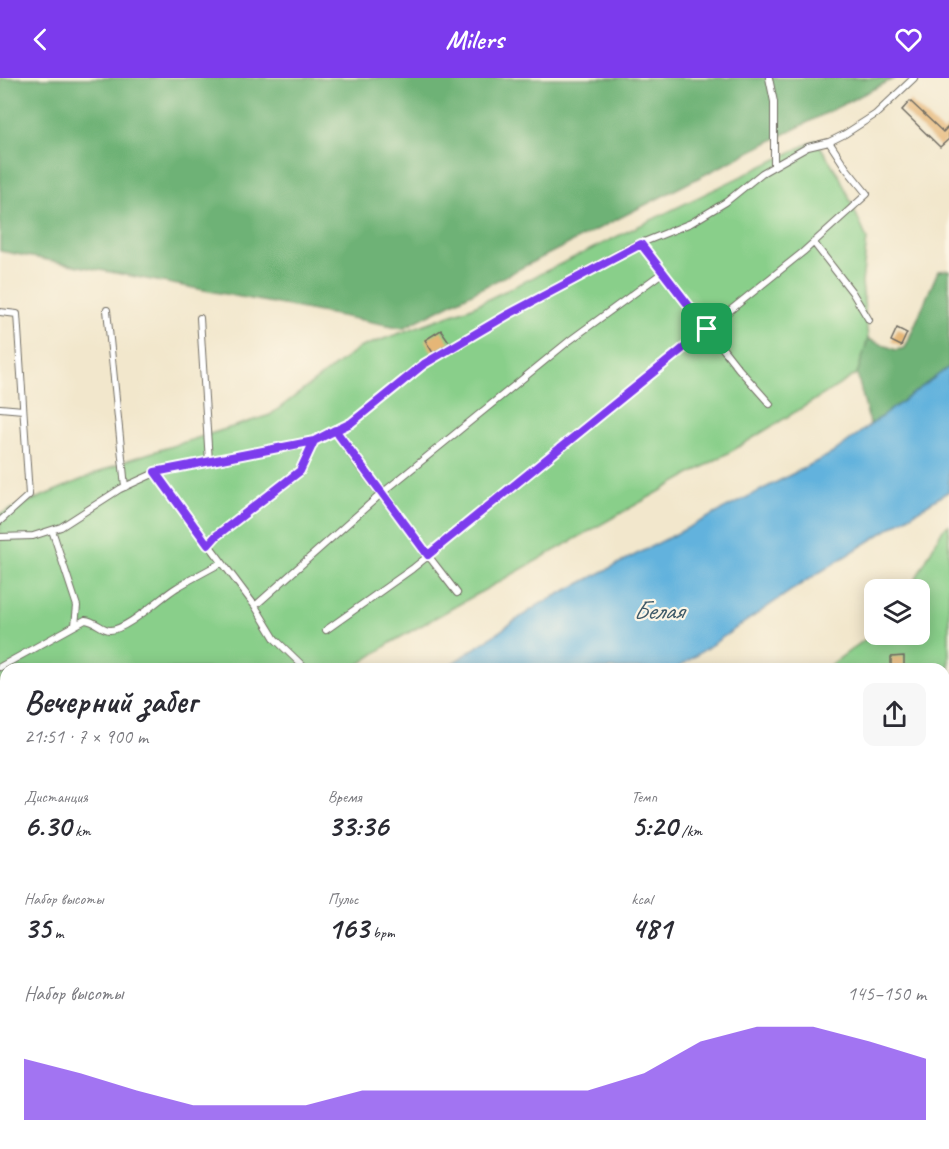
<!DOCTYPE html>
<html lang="ru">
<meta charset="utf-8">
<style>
:root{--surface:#fff;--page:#f7f7f7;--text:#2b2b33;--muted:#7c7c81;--accent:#7c3aed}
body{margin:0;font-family:Caveat,sans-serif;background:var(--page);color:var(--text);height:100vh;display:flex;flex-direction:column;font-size:22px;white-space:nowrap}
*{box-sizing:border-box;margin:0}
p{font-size:20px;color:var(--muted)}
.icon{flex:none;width:33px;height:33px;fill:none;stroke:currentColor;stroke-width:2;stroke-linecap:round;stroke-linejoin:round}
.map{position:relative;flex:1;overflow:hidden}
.sheet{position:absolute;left:0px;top:585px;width:950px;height:486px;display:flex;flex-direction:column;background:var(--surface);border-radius:18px 18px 0 0;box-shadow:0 3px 15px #0003}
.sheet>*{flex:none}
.tools{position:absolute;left:864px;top:501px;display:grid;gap:12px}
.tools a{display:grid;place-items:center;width:66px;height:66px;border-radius:12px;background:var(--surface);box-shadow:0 3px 15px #0003;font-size:30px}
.pin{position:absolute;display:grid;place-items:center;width:51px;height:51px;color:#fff;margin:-26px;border-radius:12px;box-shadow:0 3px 9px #0006}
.round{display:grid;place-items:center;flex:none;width:63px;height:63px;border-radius:12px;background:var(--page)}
.head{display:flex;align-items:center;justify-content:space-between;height:102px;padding:0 24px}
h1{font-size:33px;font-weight:700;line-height:45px}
.figures{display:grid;grid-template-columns:repeat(3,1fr);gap:9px;height:102px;padding:6px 24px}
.figures div{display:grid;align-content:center}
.figures b{font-size:30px;font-weight:700}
.figures small{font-size:16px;font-weight:400}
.figures p{font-size:16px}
.chart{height:168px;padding:12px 24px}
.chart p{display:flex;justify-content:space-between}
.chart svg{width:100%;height:108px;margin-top:6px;fill:var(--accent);opacity:.7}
header{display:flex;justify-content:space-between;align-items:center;height:78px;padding:0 24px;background:var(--accent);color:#fff;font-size:27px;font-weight:700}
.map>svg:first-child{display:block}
.green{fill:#89cf8a;stroke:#5a7d5a;stroke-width:1.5}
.forest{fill:#6eb276;stroke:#4c6e50;stroke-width:1.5}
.water{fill:#62b2dd;stroke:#466e84;stroke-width:1.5}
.building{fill:#e5b677}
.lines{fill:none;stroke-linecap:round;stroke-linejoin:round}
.service-casing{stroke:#716d63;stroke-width:8}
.minor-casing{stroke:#716d63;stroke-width:14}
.service{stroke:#fff;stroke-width:6}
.minor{stroke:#fff;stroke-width:12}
.route-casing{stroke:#fff;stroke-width:12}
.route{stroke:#7c3aed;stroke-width:8}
.labels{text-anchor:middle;stroke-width:4.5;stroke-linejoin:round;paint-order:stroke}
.water-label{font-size:26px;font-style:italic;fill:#3e5a69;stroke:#fcf5e5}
</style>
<header><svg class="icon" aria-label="back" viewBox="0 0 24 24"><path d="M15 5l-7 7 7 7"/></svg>Milers<svg class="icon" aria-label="heart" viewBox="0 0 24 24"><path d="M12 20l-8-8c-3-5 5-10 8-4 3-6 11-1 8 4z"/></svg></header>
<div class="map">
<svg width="949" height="1071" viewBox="0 0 949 1071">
<rect width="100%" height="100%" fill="#fcf5e5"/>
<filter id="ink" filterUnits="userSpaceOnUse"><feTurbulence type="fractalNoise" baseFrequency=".0167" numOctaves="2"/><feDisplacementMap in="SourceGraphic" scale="12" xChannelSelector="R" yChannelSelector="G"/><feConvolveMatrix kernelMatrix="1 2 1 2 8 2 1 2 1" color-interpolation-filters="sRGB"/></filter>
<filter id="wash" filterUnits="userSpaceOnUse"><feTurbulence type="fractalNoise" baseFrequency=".008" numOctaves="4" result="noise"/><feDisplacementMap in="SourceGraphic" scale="24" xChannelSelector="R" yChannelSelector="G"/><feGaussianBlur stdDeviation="1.35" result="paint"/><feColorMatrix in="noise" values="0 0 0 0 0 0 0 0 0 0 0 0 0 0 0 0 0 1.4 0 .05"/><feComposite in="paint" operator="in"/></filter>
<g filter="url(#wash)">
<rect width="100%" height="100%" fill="#f2e7cc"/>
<path class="green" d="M816 62 840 99 867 161 862 205 868 261 857 296 735 371 392 564 352 591H6V749L0 753V436L128 382 270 337 359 270 472 229Z
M949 447V1071H0V978L6 975V1065H944V591H825L874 555 920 556V512L910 511 943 451Z"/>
<path class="forest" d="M0 0H895L403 250 0 173Z
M949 192V289L870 347 857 296 868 261 896 272 905 270 938 193Z"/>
<path class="water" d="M949 289V413L798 508 676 591H444L540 526 831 376Z
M6 817V956L0 959V820Z"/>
<g id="blocks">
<path class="building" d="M910 23 943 54 949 48V61L940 69 902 32Z
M897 250 907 255 901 268 891 263Z
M441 252 450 265 433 275 425 262Z
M904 578V591H891V579Z"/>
</g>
</g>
<g filter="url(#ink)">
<use href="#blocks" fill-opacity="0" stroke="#716d63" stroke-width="1.5"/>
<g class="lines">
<defs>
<path id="service" d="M769 0 774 24V88
M814 165 852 214 869 242
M641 166 738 290 770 326
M107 232 125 409
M0 234 17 236 29 417 0 443
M200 240 209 384
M0 330 23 332
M335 352 357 385 457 515
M155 395 255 528 275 561 306 591
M52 452 77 528 75 547
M0 459 33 458 61 449 120 411 155 395 314 363 351 345 424 286 509 236 629 170 691 145 726 124 762 95 808 69 829 64 845 56 876 36 914 0
M208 467 216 458 300 393 314 363
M255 528 381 416 569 263 662 195
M326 552 412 491 511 411 577 355 803 174 867 116 846 90 829 64
M0 589 85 542C96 543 102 552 110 552 127 552 161 519 176 510 191 501 206 493 221 485"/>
<path id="minor" d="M944 873H949
M944 963 949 964
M944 1020 949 1021
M219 1065 222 1071
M732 1065 757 1071
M39 1071 52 1065
M254 1071 266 1065
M458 1071 473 1065
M525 1071 528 1065
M585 1071 587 1065"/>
</defs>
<use href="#service" class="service-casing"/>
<use href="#minor" class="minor-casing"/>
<use href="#service" class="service"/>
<use href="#minor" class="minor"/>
</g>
</g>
<g class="lines" filter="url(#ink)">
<defs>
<path id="route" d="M707 251 641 166 509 236 424 286 351 345 314 363 155 394 208 467 216 458 300 393 314 363 335 352 428 477 707 251"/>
</defs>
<use href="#route" class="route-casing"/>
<use href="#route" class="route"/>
</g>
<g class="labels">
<g class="water-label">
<text x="658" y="541">Белая</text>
</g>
</g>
</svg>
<div class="tools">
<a><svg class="icon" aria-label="layers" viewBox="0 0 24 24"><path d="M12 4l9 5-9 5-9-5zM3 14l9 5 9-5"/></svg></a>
</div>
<div class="pin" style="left:707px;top:251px;background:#1e9e55"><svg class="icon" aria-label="arrive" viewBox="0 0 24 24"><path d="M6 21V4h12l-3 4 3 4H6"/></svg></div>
<section class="sheet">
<div class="head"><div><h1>Вечерний забег</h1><p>21:51 · 7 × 900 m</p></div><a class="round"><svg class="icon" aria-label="share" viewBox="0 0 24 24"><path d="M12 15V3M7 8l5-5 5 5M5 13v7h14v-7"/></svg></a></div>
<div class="figures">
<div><p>Дистанция</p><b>6.30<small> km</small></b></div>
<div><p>Время</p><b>33:36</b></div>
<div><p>Темп</p><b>5:20<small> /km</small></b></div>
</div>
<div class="figures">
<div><p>Набор высоты</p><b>35<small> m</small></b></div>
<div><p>Пульс</p><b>163<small> bpm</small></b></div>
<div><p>kcal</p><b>481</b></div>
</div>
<div class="chart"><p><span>Набор высоты</span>145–150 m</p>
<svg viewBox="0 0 160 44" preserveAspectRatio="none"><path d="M0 44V19L10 25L20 32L30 38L40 38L50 38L60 32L70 32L80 32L90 32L100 32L110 25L120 12L130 6L140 6L150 12L160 19V44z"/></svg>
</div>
</section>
</div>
